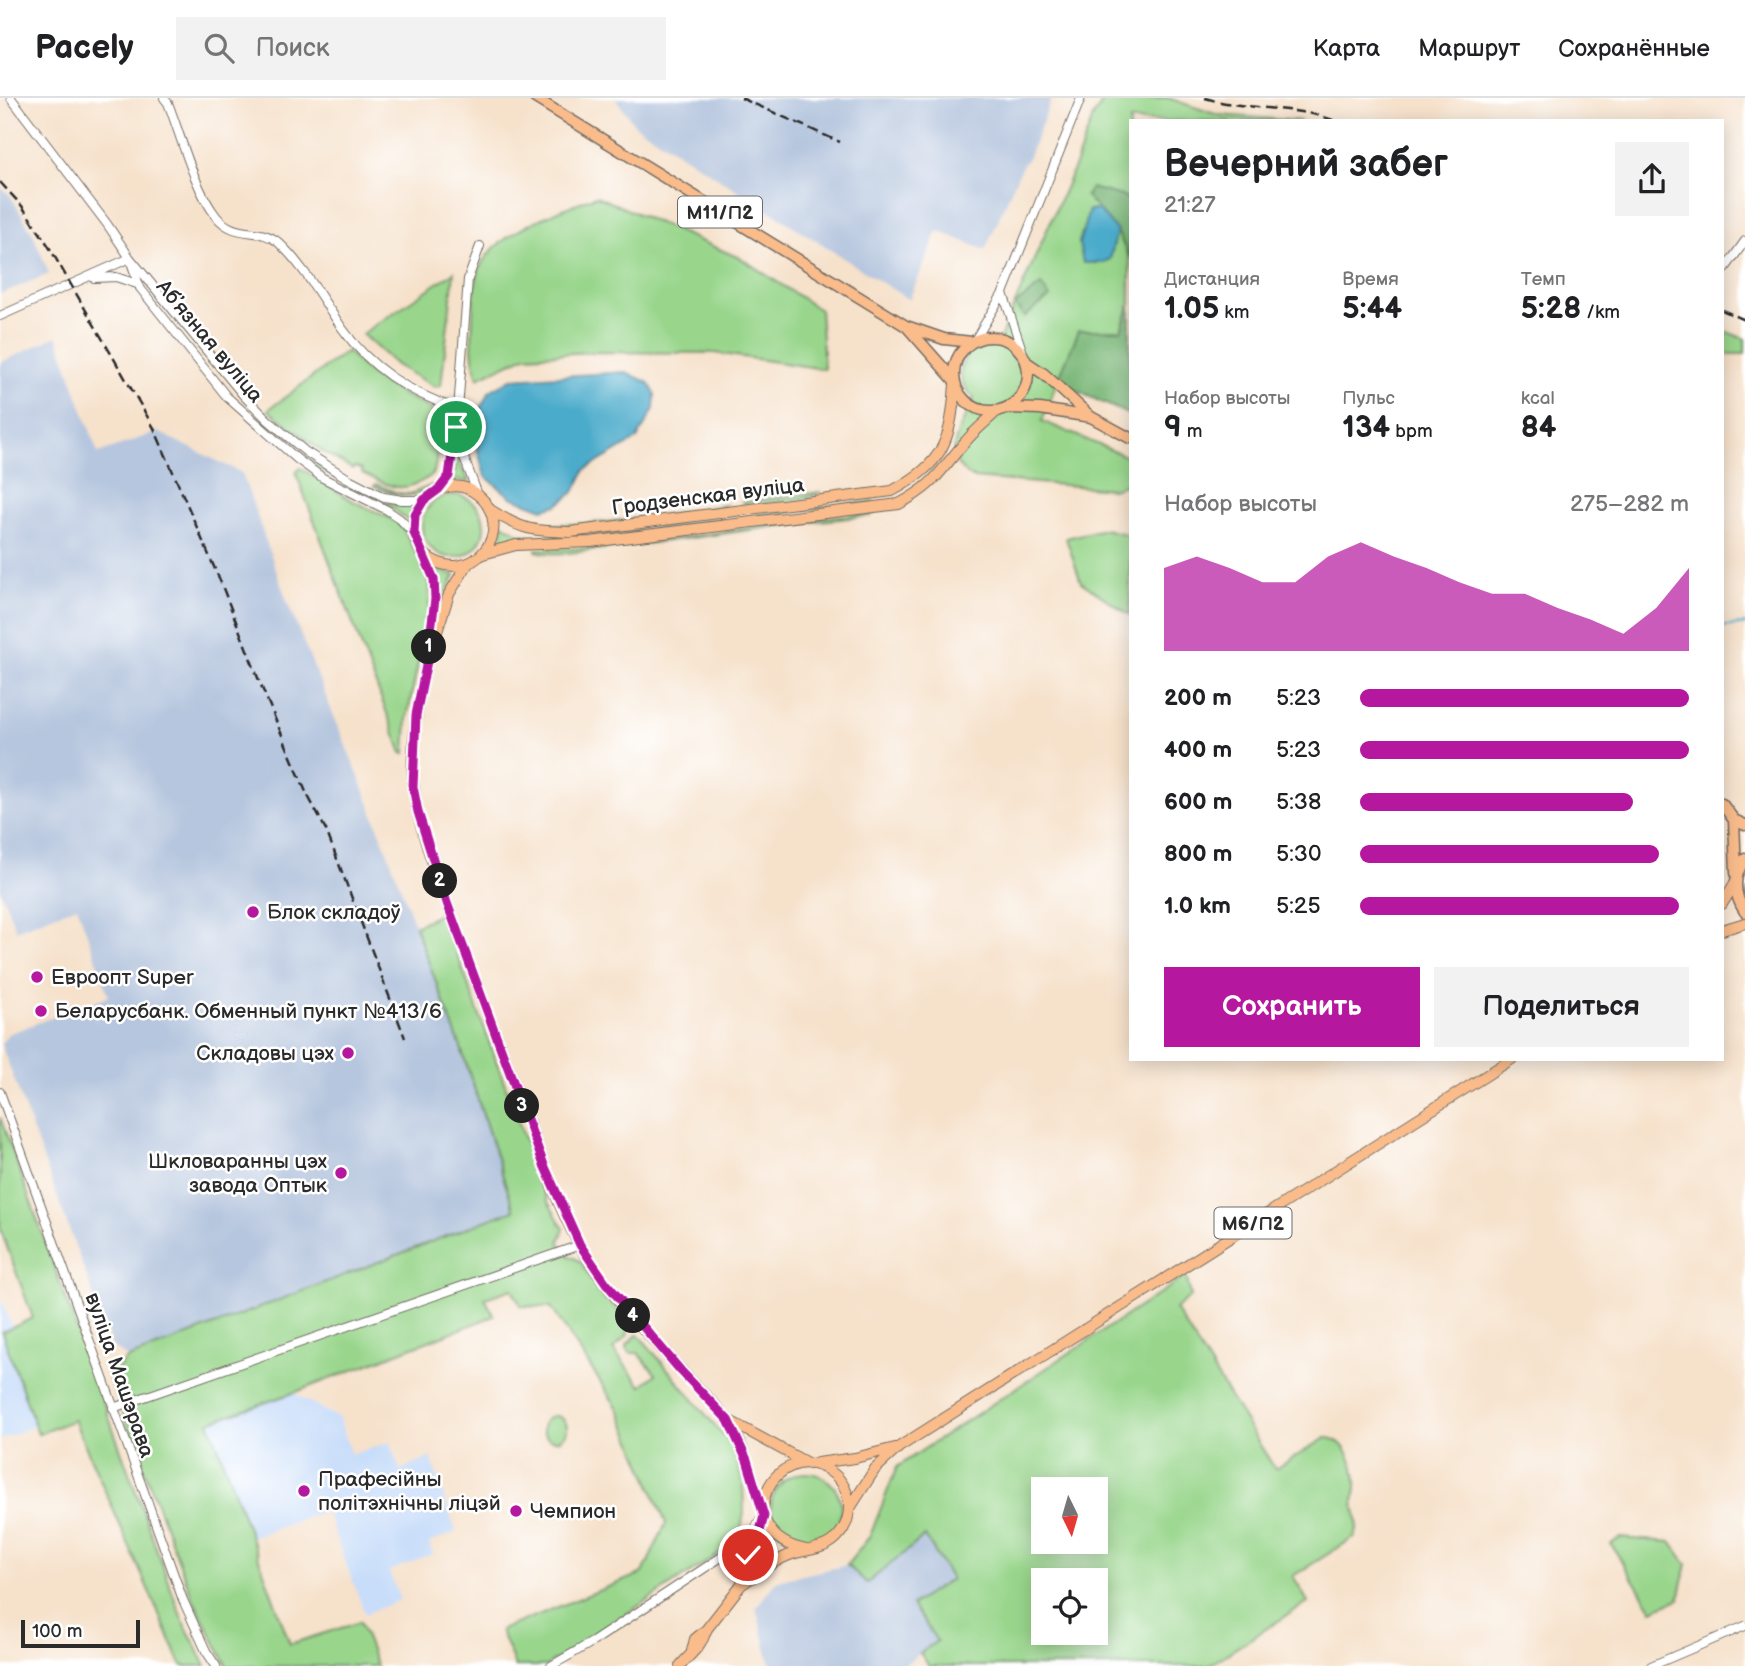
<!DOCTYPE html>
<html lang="ru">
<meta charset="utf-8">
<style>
:root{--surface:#fff;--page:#f2f2f2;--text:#202124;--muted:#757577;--line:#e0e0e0;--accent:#b5179e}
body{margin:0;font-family:"Balsamiq Sans",sans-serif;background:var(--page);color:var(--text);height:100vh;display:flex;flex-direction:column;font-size:26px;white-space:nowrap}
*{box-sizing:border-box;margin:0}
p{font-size:23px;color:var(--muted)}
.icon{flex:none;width:38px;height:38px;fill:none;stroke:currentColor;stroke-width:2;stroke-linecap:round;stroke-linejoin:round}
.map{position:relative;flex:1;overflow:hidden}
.sheet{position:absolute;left:1129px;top:21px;width:595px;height:942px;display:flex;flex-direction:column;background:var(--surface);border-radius:0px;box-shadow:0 4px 18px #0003}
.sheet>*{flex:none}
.needle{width:46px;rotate:175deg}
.fabs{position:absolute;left:1031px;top:1379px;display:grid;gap:14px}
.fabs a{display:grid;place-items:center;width:77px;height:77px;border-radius:0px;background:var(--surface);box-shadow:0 4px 18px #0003;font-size:35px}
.scale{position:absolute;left:21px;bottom:18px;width:119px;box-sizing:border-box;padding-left:7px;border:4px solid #2b2b2b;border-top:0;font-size:19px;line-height:24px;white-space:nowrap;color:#2b2b2b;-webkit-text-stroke:5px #fff;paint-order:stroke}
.pin{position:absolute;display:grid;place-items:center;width:60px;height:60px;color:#fff;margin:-30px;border:4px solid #fff;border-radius:50%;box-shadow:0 2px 7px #0007}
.km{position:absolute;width:35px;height:35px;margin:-18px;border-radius:50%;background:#222;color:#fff;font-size:19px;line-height:35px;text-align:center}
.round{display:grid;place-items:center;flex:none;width:74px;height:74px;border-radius:0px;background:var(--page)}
.head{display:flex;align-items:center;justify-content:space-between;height:119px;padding:0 35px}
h1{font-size:38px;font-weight:800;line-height:52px}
.metrics{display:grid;grid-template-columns:repeat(3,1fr);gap:10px;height:119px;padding:7px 35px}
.metrics div{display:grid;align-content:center}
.metrics b{font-size:30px;font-weight:800}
.metrics small{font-size:19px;font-weight:400}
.metrics p{font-size:19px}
.chart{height:196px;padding:14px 35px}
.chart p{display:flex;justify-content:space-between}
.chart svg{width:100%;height:126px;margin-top:7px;fill:var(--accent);opacity:.7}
.button{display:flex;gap:14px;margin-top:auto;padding:14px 35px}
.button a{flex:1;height:80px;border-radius:0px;background:var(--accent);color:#fff;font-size:28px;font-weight:800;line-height:80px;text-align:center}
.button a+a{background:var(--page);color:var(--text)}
ul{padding:0 35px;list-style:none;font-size:23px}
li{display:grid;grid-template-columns:112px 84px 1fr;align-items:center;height:52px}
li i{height:18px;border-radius:9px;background:var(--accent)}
header{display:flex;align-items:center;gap:42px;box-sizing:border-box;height:98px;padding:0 35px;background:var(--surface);border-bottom:2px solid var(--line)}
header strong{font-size:33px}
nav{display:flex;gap:38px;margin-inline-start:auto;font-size:24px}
.search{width:490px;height:63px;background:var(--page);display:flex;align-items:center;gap:18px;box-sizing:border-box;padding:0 24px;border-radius:0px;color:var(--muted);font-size:26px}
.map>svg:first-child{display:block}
.built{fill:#c8ddf9}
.industrial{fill:#b6c6de}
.green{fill:#99d68c;stroke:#62805c;stroke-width:2;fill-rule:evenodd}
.forest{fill:#7ab778;stroke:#527152;stroke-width:2}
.water{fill:#4cabcb;stroke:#3c6b7b;stroke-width:2}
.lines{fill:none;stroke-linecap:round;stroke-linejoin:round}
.stream{stroke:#4cabcb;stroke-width:2.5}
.minor-casing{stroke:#726b63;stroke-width:10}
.major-casing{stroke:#726b63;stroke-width:12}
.highway-casing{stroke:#726b63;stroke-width:13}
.minor{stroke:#fff;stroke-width:8}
.major{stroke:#fabc8b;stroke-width:10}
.highway{stroke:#fabc8b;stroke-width:10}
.rail{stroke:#2b2b2b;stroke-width:2.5;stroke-dasharray:10 5;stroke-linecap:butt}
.route-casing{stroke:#fff;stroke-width:14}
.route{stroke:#b5179e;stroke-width:9}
.poi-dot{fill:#b5179e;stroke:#fff;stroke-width:2.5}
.labels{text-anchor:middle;stroke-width:5;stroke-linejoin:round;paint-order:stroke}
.shield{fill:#fff;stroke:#6b6b6b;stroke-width:2}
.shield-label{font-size:19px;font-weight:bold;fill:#2b2b2b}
.street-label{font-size:21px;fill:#2b2b2b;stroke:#fff}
.poi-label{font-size:21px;fill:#2b2b2b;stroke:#fff;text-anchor:start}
</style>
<header>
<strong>Pacely</strong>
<div class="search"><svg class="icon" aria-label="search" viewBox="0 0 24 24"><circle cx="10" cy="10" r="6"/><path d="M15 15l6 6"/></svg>Поиск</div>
<nav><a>Карта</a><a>Маршрут</a><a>Сохранённые</a></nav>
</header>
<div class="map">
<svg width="1745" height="1568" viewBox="0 0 1745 1568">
<rect width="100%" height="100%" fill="#fff"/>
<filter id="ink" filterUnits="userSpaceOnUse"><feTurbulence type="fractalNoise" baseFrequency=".0143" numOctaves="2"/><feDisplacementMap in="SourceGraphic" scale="14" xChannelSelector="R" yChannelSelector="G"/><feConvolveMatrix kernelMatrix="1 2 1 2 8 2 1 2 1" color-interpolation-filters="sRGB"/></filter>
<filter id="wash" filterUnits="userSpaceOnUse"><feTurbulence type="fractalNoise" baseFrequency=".00686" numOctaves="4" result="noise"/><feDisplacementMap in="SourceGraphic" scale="28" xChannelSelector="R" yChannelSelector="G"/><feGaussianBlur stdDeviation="1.57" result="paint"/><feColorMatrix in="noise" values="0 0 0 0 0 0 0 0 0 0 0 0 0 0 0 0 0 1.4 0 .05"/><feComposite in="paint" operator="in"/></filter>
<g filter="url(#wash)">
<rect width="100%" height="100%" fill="#f6e1ca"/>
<path class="built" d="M0 1198 49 1322 0 1342Z
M283 1272 293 1295 339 1320 351 1356 390 1344 400 1372 431 1359 456 1434 429 1445 433 1456 389 1473 400 1502 365 1516 326 1413 251 1439 280 1520 163 1315Z"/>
<path class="industrial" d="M615 0H1052L1029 58 1020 72 985 152 938 133 909 202 635 27Z
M0 89 10 97 33 136 49 176 0 196Z
M57 238 98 355 158 334 242 375 288 506 365 694 461 950 514 1112 128 1260 112 1248 1 946 8 936 109 898 77 808 16 832 0 791V265Z
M925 1438 951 1481 937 1544 902 1568H771L756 1510 776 1483 847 1467 867 1485Z"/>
<path class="green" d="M1105 0H1168L1218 17 1301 23H1130V107L1125 99 1086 98 1099 112 1089 113 1079 145 1110 161 1117 133 1130 161V207L1121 232 1057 284 1042 323 1130 360V385L1113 391 974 380C936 361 962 329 974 300 948 278 963 244 997 247L1076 65 1093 19Z
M596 98 742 161 820 212 824 271 715 255 591 254 525 258 478 280C470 258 472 241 473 217 473 201 474 185 480 170 493 135 563 111 596 98Z
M454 174 441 287 435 289 396 267 362 236Z
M1722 232 1745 241V256H1722Z
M347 253 364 271 385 287 429 310 437 319 439 326C437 340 438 356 435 370 434 377 429 379 424 382 398 397 386 386 362 375V372L355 369 353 371 323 354 268 312Z
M456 350 460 366 469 384 452 382 456 369Z
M301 354C330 376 378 412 415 407L410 424 387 406 325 375 299 357Z
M300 370 353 403 396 423 403 430 430 482 429 511 407 620 405 656 402 655 296 375Z
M440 384C418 403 399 400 374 388L376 386 397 395 410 396Z
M821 394 808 400 747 407 742 404Z
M422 428a31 31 0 1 1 62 0a31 31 0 1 1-62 0Z
M873 403V407L818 410 751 419V417Z
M726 407 721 411 576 429H537L542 426C603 428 666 416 726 407Z
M873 415 871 418C784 425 697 441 610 450 590 452 555 459 536 453V451C649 453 761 422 873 415Z
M721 420 722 424 583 442H537L536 438C599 440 660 430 721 420Z
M503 426 520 436 531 439V441L515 442 501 447Z
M1104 431 1130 437V517L1081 484 1066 440Z
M438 472 455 477 439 509Z
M442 815 548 1104 564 1131 559 1144 570 1158 580 1163 594 1185 630 1227 627 1238 613 1251 641 1288 656 1276 638 1255H630L627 1251V1247L638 1236 733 1349 743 1384 744 1415 741 1431 732 1445 716 1458 546 1568H515L500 1532 643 1475 666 1425 620 1314 551 1209 521 1208 512 1191 485 1200 494 1218 293 1295 209 1324 290 1546 360 1524 377 1568H227L193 1501 109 1278 128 1260 514 1112 461 950 415 828Z
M0 1019 182 1521 206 1568H183L180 1564 74 1322 38 1336 2 1234 33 1220 0 1130Z
M1186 1178 1191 1198 1175 1211 1275 1371 1326 1340C1345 1339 1355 1367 1356 1383 1357 1390 1354 1398 1354 1405 1356 1419 1360 1425 1355 1439L1293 1478 1308 1504 1208 1568H929L920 1555 937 1543 912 1507 951 1481 925 1438 867 1485 847 1467 870 1438 897 1369ZM1043 1391H1096V1444H1043ZM1043 1482H1096V1535H1043Z
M543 1330a12 12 0 1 1 24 0a12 12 0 1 1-24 0Z
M771 1410a35 35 0 1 1 70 0a35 35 0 1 1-70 0Z
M1620 1440 1671 1444 1687 1466 1679 1501 1652 1512 1611 1446Z"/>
<path class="forest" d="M1091 90 1126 99 1130 107V161L1117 133 1086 98Z
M1041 187 1050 199 1024 219 1015 207Z
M1130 207V317L1057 284 1079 232H1121Z"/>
<path class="water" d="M1089 112H1099L1117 133 1110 161 1102 165H1083L1079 145Z
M626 274 649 285 655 296 654 311 637 341 585 372 574 394 557 407 543 411 511 399 485 378 473 336 475 319 490 293 511 281Z"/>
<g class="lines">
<path class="stream" d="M1722 529 1745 526"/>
</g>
</g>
<g filter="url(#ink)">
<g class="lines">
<defs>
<path id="minor" d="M11 0 107 126 130 160 244 298 268 322 306 354 347 380 384 399 402 402H423
M164 0 168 5C181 38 194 90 216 118 235 142 259 128 278 144 304 168 322 201 342 230 370 270 411 296 458 311
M131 164 140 190 227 299 297 361 323 380 387 412 400 421 413 435
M1722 175 1745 143
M94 180 116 179 137 186
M1003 195 1024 258
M0 218 130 160
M975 242 1003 195 1081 0
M457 341 478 397
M439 391 449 378 456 338 468 181 480 148
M0 994 183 1502 206 1553 216 1568
M113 1310 580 1147
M725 1459 740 1455 748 1456 752 1463
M551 1568 594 1543 741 1446 754 1434 759 1423
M1651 1568 1745 1528"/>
<path id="major" d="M489 411C522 432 531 433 570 434L892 393C944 365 951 343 955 286
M483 456 516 447 590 444 899 406C937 386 940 372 966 343 975 332 987 323 997 313
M425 457C471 493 519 431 478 397 450 373 408 403 414 437 416 446 422 452 426 460 431 472 435 484 435 498 436 537 423 576 417 614 414 636 411 670 414 692 419 730 434 769 447 805 469 869 494 932 518 995 537 1046 553 1099 579 1146 606 1193 646 1234 682 1273 696 1289 714 1304 727 1321 744 1345 753 1384 763 1412
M435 540 449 496 467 467
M1722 806 1735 785
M1722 832 1745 825
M728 1322 809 1366
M817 1365 855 1360 895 1350
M850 1410 875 1371 899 1349 1512 961
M741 1487C756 1477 770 1465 787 1458 800 1452 815 1453 828 1446 855 1431 856 1391 831 1374 776 1336 724 1435 806 1452
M692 1553 695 1541 706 1532 741 1487 752 1463 764 1417
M680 1568C691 1555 701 1549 706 1533"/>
<path id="highway" d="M535 0 906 228 944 241 972 244
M908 230 954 282
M954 276a37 37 0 1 1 74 0a37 37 0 1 1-74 0Z
M1026 264 1044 276 1091 319 1130 340
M1007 310 1040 311 1091 319
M1722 706 1734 722 1745 727
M1734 722 1736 775
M1745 761C1733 778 1733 796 1745 814"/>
</defs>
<use href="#minor" class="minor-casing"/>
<use href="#major" class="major-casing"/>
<use href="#highway" class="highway-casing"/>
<use href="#minor" class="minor"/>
<use href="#major" class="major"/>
<use href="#highway" class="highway"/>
<path class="rail" d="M741 0 840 44
M1205 0C1248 13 1294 7 1336 23
M0 84 22 108 48 147 154 330 221 485 260 585 306 694 326 732 405 940
M1722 212 1745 222"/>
</g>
</g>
<g class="lines" filter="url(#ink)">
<defs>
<path id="route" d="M456 329 449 378 439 391 424 402 415 417 414 435 434 481 435 501 427 563 416 617 413 689 418 714 447 805 544 1067 580 1147 606 1185 681 1273 728 1322 747 1362 764 1418 752 1463 748 1457"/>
</defs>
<use href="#route" class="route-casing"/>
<use href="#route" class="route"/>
</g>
<g class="poi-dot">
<circle cx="253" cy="814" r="7"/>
<circle cx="37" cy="879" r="7"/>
<circle cx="41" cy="913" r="7"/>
<circle cx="348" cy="955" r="7"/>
<circle cx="341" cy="1075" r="7"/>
<circle cx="304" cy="1393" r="7"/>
<circle cx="516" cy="1413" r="7"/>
</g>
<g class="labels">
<g class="shield">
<rect x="678" y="98.5" width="84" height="31" rx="5"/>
<rect x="1214.5" y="1109.5" width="77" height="31" rx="5"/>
</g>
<g class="shield-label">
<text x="720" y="121">М11/П2</text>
<text x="1253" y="1132">М6/П2</text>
</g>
<g class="street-label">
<text transform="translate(210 243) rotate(50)" y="7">Абʼязная вуліца</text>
<text transform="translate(708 398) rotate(-7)" y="7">Гродзенская вуліца</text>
<text transform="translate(120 1277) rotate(71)" y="7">вуліца Машэрава</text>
</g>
<g class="poi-label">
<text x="267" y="821">Блок складоў</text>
<text x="51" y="886">Евроопт Super</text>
<text x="55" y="920">Беларусбанк. Обменный пункт №413/6</text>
<text x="334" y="962" text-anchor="end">Складовы цэх</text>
<text x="327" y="1070" text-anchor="end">Шкловаранны цэх<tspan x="327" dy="24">завода Оптык</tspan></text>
<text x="318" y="1388">Прафесійны<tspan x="318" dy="24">політэхнічны ліцэй</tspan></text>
<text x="530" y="1420">Чемпион</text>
</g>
</g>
</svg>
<div class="fabs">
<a><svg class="needle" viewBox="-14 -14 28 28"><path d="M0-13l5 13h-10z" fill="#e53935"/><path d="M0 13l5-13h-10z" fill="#757577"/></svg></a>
<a><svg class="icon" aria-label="locate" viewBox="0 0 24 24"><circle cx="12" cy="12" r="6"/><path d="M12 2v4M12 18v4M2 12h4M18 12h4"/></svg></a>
</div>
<div class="scale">100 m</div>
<div class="pin" style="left:456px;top:329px;background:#1e9e55"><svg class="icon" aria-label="arrive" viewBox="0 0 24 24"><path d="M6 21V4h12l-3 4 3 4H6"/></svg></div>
<div class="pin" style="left:748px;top:1457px;background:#d93025"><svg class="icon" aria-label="check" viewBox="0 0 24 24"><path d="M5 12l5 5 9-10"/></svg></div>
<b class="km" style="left:429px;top:549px">1</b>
<b class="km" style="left:440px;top:783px">2</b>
<b class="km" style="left:522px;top:1008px">3</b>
<b class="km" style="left:633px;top:1218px">4</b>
<section class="sheet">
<div class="head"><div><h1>Вечерний забег</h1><p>21:27</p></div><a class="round"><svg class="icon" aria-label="share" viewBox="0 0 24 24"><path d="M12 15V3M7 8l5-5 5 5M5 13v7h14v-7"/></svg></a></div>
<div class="metrics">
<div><p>Дистанция</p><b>1.05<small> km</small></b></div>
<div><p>Время</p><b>5:44</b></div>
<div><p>Темп</p><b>5:28<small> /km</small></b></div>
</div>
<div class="metrics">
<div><p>Набор высоты</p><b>9<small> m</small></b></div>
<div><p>Пульс</p><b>134<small> bpm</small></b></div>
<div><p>kcal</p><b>84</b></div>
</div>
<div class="chart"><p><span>Набор высоты</span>275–282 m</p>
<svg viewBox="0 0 160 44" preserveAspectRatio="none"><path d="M0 44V15L10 11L20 15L30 20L40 20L50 11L60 6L70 11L80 15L90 20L100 24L110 24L120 29L130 33L140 38L150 29L160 15V44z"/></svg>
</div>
<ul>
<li><b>200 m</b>5:23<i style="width:100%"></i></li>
<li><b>400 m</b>5:23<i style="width:100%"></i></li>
<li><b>600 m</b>5:38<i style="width:83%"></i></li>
<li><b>800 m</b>5:30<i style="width:91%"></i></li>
<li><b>1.0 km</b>5:25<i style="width:97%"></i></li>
</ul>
<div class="button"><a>Сохранить</a><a>Поделиться</a></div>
</section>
</div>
